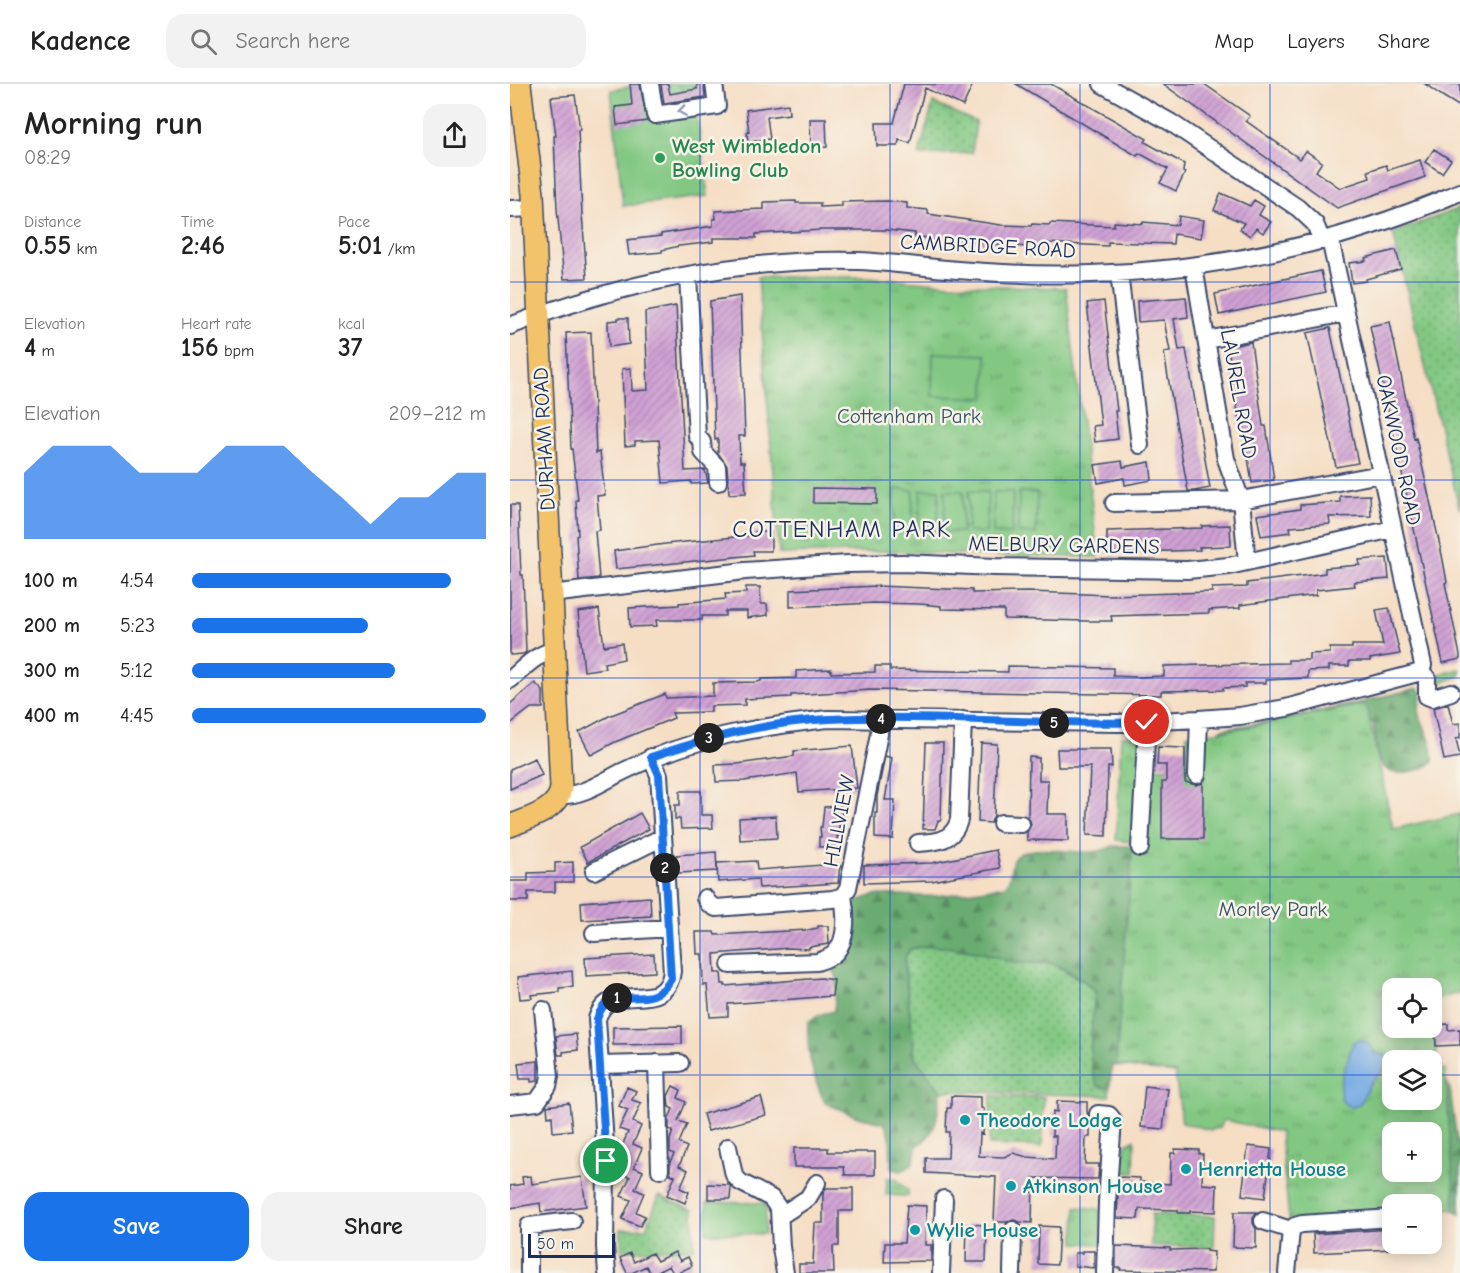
<!DOCTYPE html>
<meta charset="utf-8">
<style>
:root{--surface:#fff;--page:#f2f2f2;--text:#222;--muted:#767676;--line:#e0e0e0;--accent:#1a73e8}
body{margin:0;font-family:"Comic Neue",sans-serif;background:var(--page);color:var(--text);height:100vh;display:flex;flex-direction:column;font-size:22px;white-space:nowrap}
*{box-sizing:border-box;margin:0}
p{font-size:20px;color:var(--muted)}
.icon{flex:none;width:33px;height:33px;fill:none;stroke:currentColor;stroke-width:2;stroke-linecap:round;stroke-linejoin:round}
.map{position:relative;flex:1;overflow:hidden}
.side{display:flex;flex-direction:column;background:var(--surface);width:510px}
.side>*{flex:none}
.fabs{position:absolute;left:872px;top:894px;display:grid;gap:12px}
.fabs a{display:grid;place-items:center;width:60px;height:60px;border-radius:12px;background:var(--surface);box-shadow:0 3px 15px #0003;font-size:30px}
.scale{position:absolute;left:18px;bottom:15px;width:87px;box-sizing:border-box;padding-left:6px;border:3px solid #1b2f5e;border-top:0;font-size:16px;line-height:21px;white-space:nowrap;color:#1b2f5e;-webkit-text-stroke:4px #f7f3e8;paint-order:stroke}
.pin{position:absolute;display:grid;place-items:center;width:51px;height:51px;color:#fff;margin:-26px;border:3px solid #fff;border-radius:50%;box-shadow:0 2px 6px #0007}
.km{position:absolute;width:30px;height:30px;margin:-15px;border-radius:50%;background:#222;color:#fff;font-size:16px;line-height:30px;text-align:center}
.round{display:grid;place-items:center;flex:none;width:63px;height:63px;border-radius:18px;background:var(--page)}
.overview{display:flex;align-items:center;justify-content:space-between;height:102px;padding:0 24px}
h1{font-size:33px;font-weight:700;line-height:45px}
.metrics{display:grid;grid-template-columns:repeat(3,1fr);gap:9px;height:102px;padding:6px 24px}
.metrics div{display:grid;align-content:center}
.metrics b{font-size:26px;font-weight:700}
.metrics small{font-size:16px;font-weight:400}
.metrics p{font-size:16px}
.chart{height:168px;padding:12px 24px}
.chart p{display:flex;justify-content:space-between}
.chart svg{width:100%;height:108px;margin-top:6px;fill:var(--accent);opacity:.7}
.cta{display:flex;gap:12px;margin-top:auto;padding:12px 24px}
.cta a{flex:1;height:69px;border-radius:18px;background:var(--accent);color:#fff;font-size:24px;font-weight:700;line-height:69px;text-align:center}
.cta a+a{background:var(--page);color:var(--text)}
ul{padding:0 24px;list-style:none;font-size:20px}
li{display:grid;grid-template-columns:96px 72px 1fr;align-items:center;height:45px}
li i{height:15px;border-radius:8px;background:var(--accent)}
header{display:flex;align-items:center;gap:36px;box-sizing:border-box;height:84px;padding:0 30px;background:var(--surface);border-bottom:2px solid var(--line)}
header strong{font-size:28px}
nav{display:flex;gap:33px;margin-inline-start:auto;font-size:21px}
.search{width:420px;height:54px;background:var(--page);display:flex;align-items:center;gap:15px;box-sizing:border-box;padding:0 21px;border-radius:18px;color:var(--muted);font-size:22px}
main{display:flex;flex:1;min-height:0}
.map>svg:first-child{display:block}
.grass{fill:url(#grass-dots);stroke:#4e7c70;stroke-width:1.5}
.forest{fill:url(#forest-firs);stroke:#426e68;stroke-width:1.5}
.park{fill:url(#park-tufts);stroke:#4e7c70;stroke-width:1.5;fill-rule:evenodd}
.pitch{fill:#82c883;stroke:#4e7c70;stroke-width:1.5}
.water{fill:#76aae3;stroke:#486ca0;stroke-width:1.5}
.building{fill:url(#building-hatch)}
.lines{fill:none;stroke-linecap:round;stroke-linejoin:round}
.minor-casing{stroke:#3c496d;stroke-width:20}
.major-casing{stroke:#3c496d;stroke-width:24}
.minor{stroke:#fff;stroke-width:16}
.major{stroke:#f2c36a;stroke-width:21}
.oneway{stroke:#8d97ae}
.route-casing{stroke:#fff;stroke-width:12}
.route{stroke:#1a73e8;stroke-width:8}
.grid{fill:none;stroke:#1d4ed8;stroke-width:1.5;stroke-opacity:0.55}
.leisure-dot{fill:#2e9e5b;stroke:#f7f3e8;stroke-width:2}
.culture-dot{fill:#0f9aa8;stroke:#f7f3e8;stroke-width:2}
.labels{text-anchor:middle;stroke-width:5;stroke-linejoin:round;paint-order:stroke}
.leisure-label{font-size:21px;font-weight:bold;fill:#27864d;stroke:#f7f3e8;text-anchor:start}
.street-label{font-size:21px;fill:#1b2f5e;stroke:#f7f3e8}
.park-label{font-size:21px;fill:#355567;stroke:#f7f3e8}
.culture-label{font-size:21px;font-weight:bold;fill:#0d838f;stroke:#f7f3e8;text-anchor:start}
.quarter-label{font-size:24px;letter-spacing:1.5px;fill:#1b2f5e;stroke:#f7f3e8}
</style>
<header>
<strong>Kadence</strong>
<div class="search"><svg class="icon" aria-label="search" viewBox="0 0 24 24"><circle cx="10" cy="10" r="6"/><path d="M15 15l6 6"/></svg>Search here</div>
<nav><a>Map</a><a>Layers</a><a>Share</a></nav>
</header>
<main>
<section class="side">
<div class="overview"><div><h1>Morning run</h1><p>08:29</p></div><a class="round"><svg class="icon" aria-label="share" viewBox="0 0 24 24"><path d="M12 15V3M7 8l5-5 5 5M5 13v7h14v-7"/></svg></a></div>
<div class="metrics">
<div><p>Distance</p><b>0.55<small> km</small></b></div>
<div><p>Time</p><b>2:46</b></div>
<div><p>Pace</p><b>5:01<small> /km</small></b></div>
</div>
<div class="metrics">
<div><p>Elevation</p><b>4<small> m</small></b></div>
<div><p>Heart rate</p><b>156<small> bpm</small></b></div>
<div><p>kcal</p><b>37</b></div>
</div>
<div class="chart"><p><span>Elevation</span>209–212 m</p>
<svg viewBox="0 0 160 44" preserveAspectRatio="none"><path d="M0 44V17L10 6L20 6L30 6L40 17L50 17L60 17L70 6L80 6L90 6L100 17L110 27L120 38L130 27L140 27L150 17L160 17V44z"/></svg>
</div>
<ul>
<li><b>100 m</b>4:54<i style="width:88%"></i></li>
<li><b>200 m</b>5:23<i style="width:60%"></i></li>
<li><b>300 m</b>5:12<i style="width:69%"></i></li>
<li><b>400 m</b>4:45<i style="width:100%"></i></li>
</ul>
<div class="cta"><a>Save</a><a>Share</a></div>
</section>
<div class="map">
<svg width="950" height="1189" viewBox="0 0 950 1189">
<defs>
<pattern id="grass-dots" width="8" height="8" patternUnits="userSpaceOnUse" patternTransform="scale(1.5)"><rect width="8" height="8" fill="#82c883"/><path d="M2 2h.1M6 6h.1" fill="none" stroke="#6aa36e" stroke-width="1.8" stroke-linecap="round"/></pattern>
<pattern id="forest-firs" width="22" height="20" patternUnits="userSpaceOnUse" patternTransform="scale(1.5)"><rect width="22" height="20" fill="#69ac71"/><path d="M5 1l3.5 6h-7zM16 11l3.5 6h-7z" fill="#568c60"/></pattern>
<pattern id="park-tufts" width="24" height="20" patternUnits="userSpaceOnUse" patternTransform="scale(1.5)"><rect width="24" height="20" fill="#82c883"/><path d="M3 7l-1-3M5 7V3M7 7l1-3M15 17l-1-3M17 17v-4M19 17l1-3" fill="none" stroke="#6aa36e"/></pattern>
<pattern id="building-hatch" width="6" height="6" patternUnits="userSpaceOnUse" patternTransform="scale(1.5)"><rect width="6" height="6" fill="#d0a1d4"/><path d="M-1 1l2-2M0 6l6-6M5 7l2-2" fill="none" stroke="#a884af"/></pattern>
</defs>
<rect width="100%" height="100%" fill="#f7f3e8"/>
<filter id="ink" filterUnits="userSpaceOnUse"><feTurbulence type="fractalNoise" baseFrequency=".0167" numOctaves="2"/><feDisplacementMap in="SourceGraphic" scale="12" xChannelSelector="R" yChannelSelector="G"/><feConvolveMatrix kernelMatrix="1 2 1 2 8 2 1 2 1" color-interpolation-filters="sRGB"/></filter>
<filter id="wash" filterUnits="userSpaceOnUse"><feTurbulence type="fractalNoise" baseFrequency=".008" numOctaves="4" result="noise"/><feDisplacementMap in="SourceGraphic" scale="24" xChannelSelector="R" yChannelSelector="G"/><feGaussianBlur stdDeviation="1.35" result="paint"/><feColorMatrix in="noise" values="0 0 0 0 0 0 0 0 0 0 0 0 0 0 0 0 0 1.4 0 .05"/><feComposite in="paint" operator="in"/></filter>
<g filter="url(#wash)">
<rect width="100%" height="100%" fill="#f5dec4"/>
<path class="grass" d="M158 0H187V5L160 10Z
M423 19 466 38 462 69 409 71Z
M950 124V427L883 149Z
M950 585V592L929 599 927 591Z
M424 861 476 870 506 879 545 880 565 893 578 898 585 908 582 982 596 1004 600 1001 599 1012 431 1007 405 974 395 885V874L400 865Z
M481 1012 534 1013 532 1063 479 1061Z
M149 1112 183 1126 184 1165 111 1166V1145L136 1144Z
M642 1130 705 1132 704 1164 641 1161Z"/>
<path class="forest" d="M907 604 912 608C911 616 907 624 910 631 915 649 924 657 923 677 916 685 908 686 897 688 864 695 868 663 863 639L854 635 708 650 710 645C777 636 842 621 907 604Z
M603 762H620L697 775 770 1048 665 989 602 981 600 1001 596 1004 588 1002C575 981 583 933 585 908 578 898 559 887 547 881 536 876 518 881 506 879 496 877 487 873 478 870 458 865 420 859 400 865L395 874V885L405 974 431 1007C425 1035 431 1045 406 1063 405 1077 404 1083 390 1087L381 1083 380 1051 374 1039 348 1033 315 1019C302 992 296 967 298 938L308 931 324 927 327 893 322 884 345 819C368 804 398 814 424 812 448 811 472 805 495 802 504 792 498 779 506 772 522 758 568 772 589 767 594 766 598 764 603 762Z
M923 982 931 985 940 1005 947 1059 950 1063V1130L941 1124 921 1126V1120H882L921 1088V1016Z"/>
<path class="park" d="M248 193H359L440 200 556 204 588 473 483 472 383 467 269 470Z
M856 620 883 745 950 730V909L922 916 928 986 935 985 945 1124 921 1126V1120H882V1129L779 1136 770 1048 714 1036 710 1044 701 1046 672 1039 665 989 606 981 623 758 606 756 611 652 642 651 640 683 676 685 677 650H691L738 643ZM882 904H921V944H882ZM882 976H921V1016H882ZM882 1048H921V1088H882Z
M625 1055 624 1089 608 1088 616 1060Z
M377 1094 386 1095 398 1106V1112L376 1111Z
M566 1123 590 1125 592 1160 565 1159Z"/>
<path class="pitch" d="M137 0 143 36 187 32 198 112 113 122 101 6Z
M423 269 476 271 475 314 422 312Z
M385 405 403 406 402 447 384 446Z
M411 406H429L428 448 409 447Z
M435 407H453L452 448H434Z
M459 407 478 408 476 449 458 448Z
M484 408H503L502 450 483 449Z
M509 408 527 409 526 450 508 449Z
M197 1118 256 1119 255 1150 196 1149Z"/>
<path class="water" d="M851 956 858 959 865 969 878 972 879 975 875 985 860 999 850 1020 841 1024 832 1017C825 1000 840 975 843 958Z"/>
<g id="blocks">
<path class="building" d="M120 0H130L137 37 107 41 105 23 122 21Z
M151 0H158L160 10 187 5V0H194L195 13 154 19Z
M394 0H463L453 22 415 4 400 59 389 56 388 62H367L366 39H384Z
M506 0H541L637 55 635 58 674 80 673 88 675 89 666 107 650 99 658 85 629 69 627 72Z
M653 0H694L740 32 736 37 790 75 796 67 812 78 806 87 830 104 860 94 858 87 876 81 878 86 910 76 915 93 827 124Z
M915 0H950V23L934 13Z
M65 11 70 46H68L72 130 77 194 54 195 47 125 44 52H46L41 13Z
M278 20 279 30 257 33 260 55 238 58 237 49 239 48 236 26Z
M300 35H316L317 63 301 64Z
M924 65 941 76 932 89 915 78Z
M711 109 740 122 744 116 754 122 749 131 761 138 753 149 746 144 740 152 730 145 734 139 704 126Z
M286 117V119H310V123L332 122V118L377 117 397 119V124L418 126V130L491 141 521 142 522 140 540 141V139L604 142V138L633 140V138L668 141 669 132 694 136 691 154 664 150 663 160 598 158V162L535 159V162L516 160V163L449 156V159L419 156 420 154 405 153V149L376 146H312L246 150V154H203V158L169 162 152 166V168L119 171 117 156 151 152V150L203 142V135H206L205 127 254 125V118Z
M886 166 891 185 856 195V197L842 199 839 179 856 177 855 174Z
M811 187 816 208 709 231 705 210Z
M230 212 235 352H229L230 378H234L236 409 219 410 217 382 208 369V355L205 356 200 217Z
M676 213 678 233 664 235 669 266 676 265 700 404 684 407H678L658 293 654 268 660 267 654 236 628 238 627 217Z
M594 217 607 327H605L608 355 585 358 583 342 591 341 577 219Z
M166 222 175 387 195 386 198 399 181 400V397L153 399 149 356 125 357V361L115 362 112 285 121 284 122 307 138 306 135 228Z
M108 234H118L119 260 99 263 98 237 108 236Z
M880 238 904 355 906 354 932 471 937 498 935 499 950 571V575L933 579 860 242Z
M820 244 848 379 826 383 797 249Z
M81 248 86 369 90 368 95 411 87 412 90 446 85 447 89 494 69 496 66 452 68 451 66 416H68L62 365H61L56 249Z
M741 258 753 342H756L764 396 742 399 733 342 730 343 718 263Z
M612 377 613 383 640 378 642 396 615 401 614 394 588 399 585 381Z
M303 404 367 405V420L303 419Z
M860 411 861 432 819 433 820 440 780 443 781 448 751 452 747 431 790 425V421L830 418V412Z
M0 421H8L11 491H13L16 568 13 570 0 571Z
M720 441 721 462 689 463 690 466 597 469V447L692 444V442Z
M245 448H261V467H243L244 471 106 485 104 467 155 460 245 451Z
M877 474 879 495 844 498 845 502 806 506V511L730 521V524L699 526V529L601 532 602 537H576L494 535V526L431 525V522L410 520 364 519 280 523V506L367 502 462 506V509L519 508 601 511 702 508V504L737 503V499L815 489V484L850 481 849 476Z
M236 503H250L251 520H257L258 531 237 534V527H215V532H192V536H146L147 542 120 543 119 524 169 521V519L216 515 215 510 236 509Z
M879 524 890 570 860 575V577H839V582H819V586L798 587V594L756 596V599H735V603L713 604V606L651 607V611L360 606 281 611V613L235 615V621L201 622V628L162 629 164 634 105 658 81 671 69 648 99 632 155 610 156 614 203 612V599L247 598 251 597V595L286 594V587L321 585V589L365 588V582H380V586L498 588V582L549 583 603 584V592L629 593 654 592V582L778 579V576H799V570L820 569V564H842V561H873L866 526Z
M89 525 94 562 112 559 114 575 94 579 95 584 74 587 68 528Z
M25 599 33 607V624H21L0 640V620Z
M938 620 943 640 950 639V654L946 655 950 673 934 676 923 624Z
M416 659H433L431 737H428L425 745H413Z
M471 659 487 660 484 731 481 739 468 738Z
M342 662 347 704 289 708 287 689 234 697 206 698 205 681 227 680 284 672V667Z
M648 663 675 664V698L686 701 693 699V755H652V698H656V681H647Z
M547 665H601L602 683H598L596 752 577 751 580 683H548Z
M375 672 382 674 375 716H385L383 755 365 754V729H367V712Z
M519 673 529 674V696H538L537 730H558V757L517 756V748L521 740 518 732Z
M25 674 32 691 0 705V685Z
M170 707H191V731H202L203 744 171 745 170 735H165V721H170Z
M332 722 331 742H329V752H327L328 762 309 763V753H311L310 743H312L314 723Z
M130 729 139 745 78 778 70 763Z
M266 732 267 754 230 756 229 734Z
M486 766 490 784 422 797 354 799V781L422 779Z
M206 768 207 787 168 789 166 771Z
M246 777 247 786 326 780V783L330 782 328 799 249 804 248 795 208 798 207 779Z
M63 778V798H45V808H18V817H0V797H18V789L45 788V779Z
M140 813 141 832 72 836 71 818Z
M308 842H318L319 860 299 863V865L279 864 204 870 205 889H211L212 900H215V902L311 894 324 896 322 912 218 920V932L200 933 197 901H193L192 870H187L186 848H204L205 851 298 846 308 844Z
M144 870 145 888 76 892 75 874Z
M62 887 63 903 49 904V908L21 911 22 914 10 915 8 893Z
M938 940V946L950 945V961L926 962 925 941Z
M172 942V960L103 961V943Z
M66 950 68 966 53 968V971H48L46 952Z
M28 977V997L21 998V995H10L8 979Z
M163 1002 171 1006 168 1014 176 1018 168 1037 177 1040 169 1059 177 1063 169 1082 178 1086 170 1104 179 1108 175 1119 157 1111 165 1092 160 1090V1078L164 1070 160 1068V1056L163 1047 159 1045V1034L163 1025 159 1023 158 1012Z
M635 1002 658 1005 653 1045 631 1043Z
M117 1003 126 1007 122 1016 131 1019 123 1038 131 1042 123 1060 132 1064 124 1083 133 1087 125 1105 134 1109 126 1128 135 1132 130 1142 112 1135 121 1116 111 1112 120 1093 110 1089 119 1071 110 1067 118 1048 109 1045 118 1026 109 1022Z
M441 1012 471 1013V1024L474 1025 473 1050 470 1049 469 1072 494 1073 503 1069 517 1073 545 1075 546 1052H542L543 1027 547 1028V1017L577 1018V1028L580 1036V1053H576L575 1080H589L588 1095 523 1094 522 1139 510 1138 504 1136 496 1138H484L486 1093 416 1089V1074H438L439 1048H436L437 1024H441Z
M251 1013 256 1031 198 1047 193 1030Z
M59 1019 62 1046 43 1048 42 1032 38 1033 37 1022Z
M738 1062 761 1065 755 1114 732 1111Z
M284 1064H318V1068H365V1091H335L334 1083H284Z
M665 1065 689 1066V1070H693L692 1100 707 1101 706 1128 680 1127V1129H668V1126L629 1125 628 1135 607 1134 609 1093 630 1094V1098L660 1100 661 1069H665Z
M21 1092 22 1100 72 1093 76 1122 31 1128 30 1119 0 1124V1102L13 1100 12 1093Z
M198 1100 219 1101 221 1103 220 1115H198Z
M316 1104H343V1127H329V1162H323L324 1189H289V1180H303L305 1139H313V1110Z
M397 1121 416 1122 415 1161H421V1177L374 1178 375 1159H394Z
M724 1128H747L743 1133V1139L746 1145V1164L723 1163Z
M457 1140 477 1141 476 1178H456Z
M529 1142 549 1143 547 1181 528 1180Z
M882 1145V1165L804 1169 803 1150Z
M606 1162 660 1164V1166L696 1165V1167L704 1168 703 1188 610 1186 611 1184H606Z
M572 1167H584V1184L565 1182V1169H572Z
M165 1168 170 1177 178 1173 182 1182 168 1189H163L159 1182 145 1189H140L136 1182 122 1189H117L110 1174 120 1169 124 1178 142 1169 147 1177Z"/>
</g>
</g>
<g filter="url(#ink)">
<use href="#blocks" fill-opacity="0" stroke="#3c496d" stroke-width="1.5"/>
<g class="lines">
<defs>
<path id="minor" d="M140 0 145 31 207 22 204 0
M592 0 660 38 788 124 805 140 812 157
M0 125 24 124
M684 183 716 375 731 416 737 478
M609 189 630 361
M178 192 187 352 192 358 193 368 207 383 208 398
M0 242C109 199 230 174 348 177 374 178 399 181 425 184 477 189 529 192 581 190 709 186 833 159 950 108
M697 256 836 229
M604 419 731 416 871 390
M41 510 235 487 338 480 393 479 485 483 677 486 719 482 883 445
M911 588 917 594V612L922 614 941 608
M0 596C14 584 26 569 45 567
M687 691 689 635
M50 711C72 713 95 696 114 687 180 654 246 643 318 635L608 639 689 635 730 632 776 624 911 588 913 581 820 155
M491 739 511 740
M408 759C427 758 443 757 449 736L453 636
M630 764 637 638
M84 787 153 753
M195 814 199 820 206 824 323 815 333 812 338 804 369 650 370 635
M84 849 159 844
M220 881 307 878C313 876 320 874 325 869 338 856 336 828 333 812
M147 979 150 1086
M90 981 170 979
M0 1021 27 1018 38 1002 40 992 33 926
M588 1030 599 1031 603 1036 597 1118 595 1189
M218 1063 224 1091 230 1098 261 1114 269 1125 271 1163 275 1189
M270 1132 298 1114 307 1099
M753 1137 781 1146
M781 1146 785 1142 792 1140 882 1134
M19 1189V1142L62 1137
M97 1189 95 1163 96 1077 87 935C100 892 156 935 162 887L149 691 141 673
M431 1189 434 1115
M502 1189 503 1146
M777 1189 781 1146"/>
<path id="major" d="M0 742C18 734 48 727 51 704L23 110 10 0"/>
</defs>
<use href="#minor" class="minor-casing"/>
<use href="#major" class="major-casing"/>
<use href="#minor" class="minor"/>
<use href="#major" class="major"/>
</g>
<defs><path id="oneway-chevron" d="M-2-3.5L2.5 0L-2 3.5" fill="none" stroke-width="1.6" stroke-linecap="round" stroke-linejoin="round" transform="scale(1.5)"/></defs>
<use class="oneway" href="#oneway-chevron" transform="translate(172 27) rotate(172)"/>
</g>
<g class="lines" filter="url(#ink)">
<defs>
<path id="route" d="M96 1077 87 935C100 893 140 933 161 895L149 691 141 673C199 653 258 638 319 635 425 630 531 642 637 638"/>
</defs>
<use href="#route" class="route-casing"/>
<use href="#route" class="route"/>
</g>
<path class="grid" d="M190 0V1189M380 0V1189M570 0V1189M760 0V1189M0 198H950M0 396H950M0 594H950M0 793H950M0 991H882M921 991H950"/>
<circle class="leisure-dot" cx="150" cy="74" r="6"/>
<g class="culture-dot">
<circle cx="455" cy="1036" r="6"/>
<circle cx="676" cy="1085" r="6"/>
<circle cx="501" cy="1102" r="6"/>
<circle cx="405" cy="1146" r="6"/>
</g>
<g class="labels">
<g class="leisure-label">
<text x="162" y="69">West Wimbledon<tspan x="162" dy="24">Bowling Club</tspan></text>
</g>
<g class="street-label">
<text transform="translate(478 162) rotate(3)" y="7">CAMBRIDGE ROAD</text>
<text transform="translate(729 310) rotate(80)" y="7">LAUREL ROAD</text>
<text transform="translate(34 355) rotate(-93)" y="7">DURHAM ROAD</text>
<text transform="translate(889 366) rotate(78)" y="7">OAKWOOD ROAD</text>
<text transform="translate(554 461) rotate(1)" y="7">MELBURY GARDENS</text>
<text transform="translate(329 737) rotate(-79)" y="7">HILLVIEW</text>
</g>
<g class="park-label">
<text x="399" y="339">Cottenham Park</text>
<text x="763" y="832">Morley Park</text>
</g>
<g class="culture-label">
<text x="467" y="1043">Theodore Lodge</text>
<text x="688" y="1092">Henrietta House</text>
<text x="513" y="1109">Atkinson House</text>
<text x="417" y="1153">Wylie House</text>
</g>
<g class="quarter-label">
<text x="332" y="453">COTTENHAM PARK</text>
</g>
</g>
</svg>
<div class="fabs">
<a><svg class="icon" aria-label="locate" viewBox="0 0 24 24"><circle cx="12" cy="12" r="6"/><path d="M12 2v4M12 18v4M2 12h4M18 12h4"/></svg></a>
<a><svg class="icon" aria-label="layers" viewBox="0 0 24 24"><path d="M12 4l9 5-9 5-9-5zM3 14l9 5 9-5"/></svg></a>
<a>+</a>
<a>−</a>
</div>
<div class="scale">50 m</div>
<div class="pin" style="left:96px;top:1077px;background:#1e9e55"><svg class="icon" aria-label="arrive" viewBox="0 0 24 24"><path d="M6 21V4h12l-3 4 3 4H6"/></svg></div>
<div class="pin" style="left:637px;top:638px;background:#d93025"><svg class="icon" aria-label="check" viewBox="0 0 24 24"><path d="M5 12l5 5 9-10"/></svg></div>
<b class="km" style="left:107px;top:914px">1</b>
<b class="km" style="left:155px;top:784px">2</b>
<b class="km" style="left:199px;top:654px">3</b>
<b class="km" style="left:371px;top:635px">4</b>
<b class="km" style="left:544px;top:639px">5</b>
</div>
</main>
